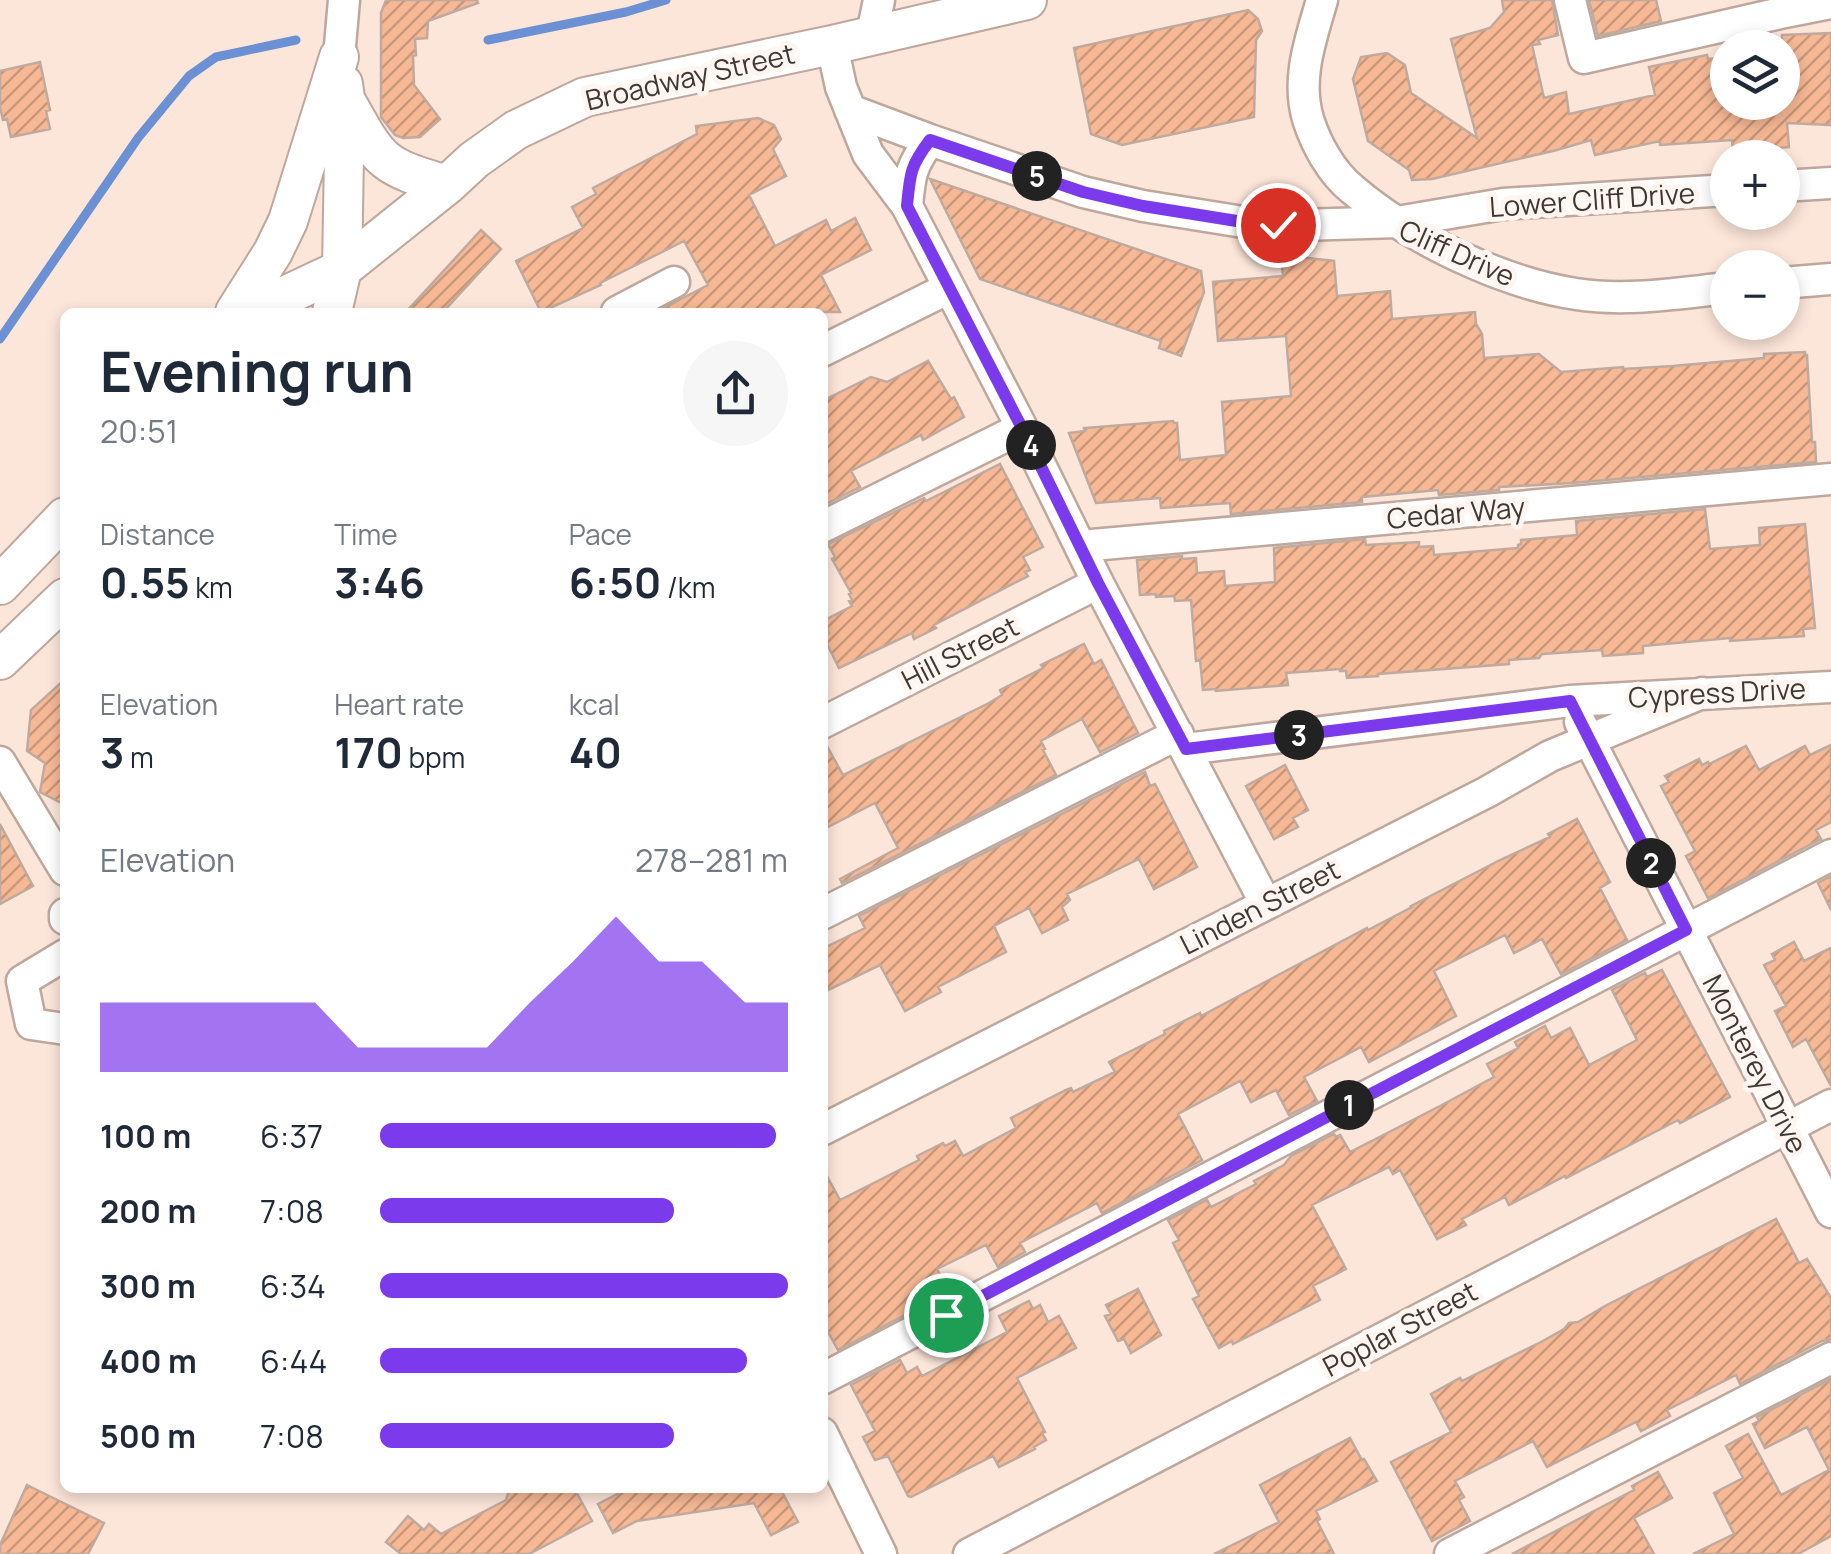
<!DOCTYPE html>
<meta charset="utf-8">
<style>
:root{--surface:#fff;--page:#f6f6f7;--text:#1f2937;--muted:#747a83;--accent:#7c3aed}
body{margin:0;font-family:Manrope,sans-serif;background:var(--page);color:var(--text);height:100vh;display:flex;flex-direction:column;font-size:38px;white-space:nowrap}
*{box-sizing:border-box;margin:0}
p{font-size:32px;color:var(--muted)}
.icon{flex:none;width:55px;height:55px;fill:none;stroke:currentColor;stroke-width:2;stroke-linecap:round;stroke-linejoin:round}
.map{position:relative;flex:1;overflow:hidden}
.details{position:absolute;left:60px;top:308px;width:768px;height:1185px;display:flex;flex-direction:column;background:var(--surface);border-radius:15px;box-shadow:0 5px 15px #0003}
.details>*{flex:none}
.tools{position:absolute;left:1710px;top:30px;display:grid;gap:20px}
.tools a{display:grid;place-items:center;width:90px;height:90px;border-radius:50%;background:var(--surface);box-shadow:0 5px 15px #0003;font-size:50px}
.pin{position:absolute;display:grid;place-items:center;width:85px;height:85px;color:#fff;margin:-42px;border:5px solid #fff;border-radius:50%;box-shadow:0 2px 10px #0007}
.km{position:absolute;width:50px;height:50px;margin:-25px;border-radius:50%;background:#222;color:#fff;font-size:28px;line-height:50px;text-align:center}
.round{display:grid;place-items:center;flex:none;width:105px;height:105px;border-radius:52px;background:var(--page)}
.summary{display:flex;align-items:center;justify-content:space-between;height:170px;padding:0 40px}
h1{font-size:55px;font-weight:700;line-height:75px}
.figures{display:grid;grid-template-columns:repeat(3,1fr);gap:15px;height:170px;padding:10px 40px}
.figures div{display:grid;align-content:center}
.figures b{font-size:42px;font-weight:700}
.figures small{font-size:28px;font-weight:400}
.figures p{font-size:28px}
.chart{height:280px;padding:20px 40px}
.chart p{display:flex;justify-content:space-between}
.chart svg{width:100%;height:180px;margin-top:10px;fill:var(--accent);opacity:.7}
ul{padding:0 40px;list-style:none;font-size:32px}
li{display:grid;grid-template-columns:160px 120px 1fr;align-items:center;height:75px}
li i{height:25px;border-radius:12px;background:var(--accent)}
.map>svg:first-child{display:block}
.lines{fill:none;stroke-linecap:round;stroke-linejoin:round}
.stream{stroke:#6b90d3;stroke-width:9}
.building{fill:url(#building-hatch);stroke:#c0aa9e;stroke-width:2.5}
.minor-casing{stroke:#bea89d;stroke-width:35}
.major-casing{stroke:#bea89d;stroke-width:42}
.minor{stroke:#fff;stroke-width:30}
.major{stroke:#fff;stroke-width:38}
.route-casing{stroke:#fff;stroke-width:20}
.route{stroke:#7c3aed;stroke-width:12}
.labels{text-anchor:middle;stroke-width:10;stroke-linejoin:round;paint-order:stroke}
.street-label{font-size:28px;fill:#403833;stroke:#fff6f1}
</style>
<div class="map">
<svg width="1831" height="1554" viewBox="0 0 1831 1554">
<defs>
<pattern id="building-hatch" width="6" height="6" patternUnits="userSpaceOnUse" patternTransform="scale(2.5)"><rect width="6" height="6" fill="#f7b995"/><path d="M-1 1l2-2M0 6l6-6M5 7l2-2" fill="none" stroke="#c9977a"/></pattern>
</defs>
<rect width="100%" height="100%" fill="#fce5d9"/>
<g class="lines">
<path class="stream" d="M488 40 626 12 666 0
M0 339 138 138 189 76 216 57 296 40"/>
</g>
<path class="building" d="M386 0H477L478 3 428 21 427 38 415 39 416 55 413 56 414 85 440 119 420 137 403 138 395 135 381 117V13Z
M1502 0H1552L1558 35 1538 40 1540 44 1532 45 1544 98 1566 92 1569 114 1655 95 1649 67 1707 55 1708 59 1728 57V102H1782V35L1831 33V125L1787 123 1789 147 1733 152 1732 140 1660 145V141L1595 155 1591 140 1557 150 1432 179 1412 180 1409 170 1368 141 1353 79 1361 57 1387 53 1405 65 1411 93 1477 138 1451 39 1490 28 1504 12Z
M1589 0H1656L1661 21 1598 36Z
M1248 10 1258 19 1262 31 1256 40 1254 117 1122 145 1091 134 1074 48Z
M40 62 50 110 46 111 50 129 11 137 7 119 3 120 0 107V71Z
M758 118 774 125 781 139 773 149 786 176 749 195 775 246 826 220 831 231 855 218 871 250 821 275 840 312H656L708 285 684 241 600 283 601 285 541 312 516 261 583 228 572 207 596 194 593 188 697 134 696 126Z
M930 179 1201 271 1204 292 1181 356 1159 348 1161 341 980 279Z
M481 230 501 249 443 312H406Z
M1281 255 1334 261 1337 296 1390 291 1392 319 1475 312 1476 324 1482 334 1484 358 1539 354 1561 372 1623 367V369L1673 366 1764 358V354L1805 352V355H1807L1812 442H1815L1816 462 1572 483 1499 487V490L1439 495 1438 490 1362 497V502L1231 514 1230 503 1161 508 1160 498 1096 503 1069 433 1085 431 1084 428 1173 421 1174 423H1177L1180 460 1226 455 1222 402 1291 396 1286 336 1218 341 1213 282 1283 276Z
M928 361 951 399 954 397 964 417 923 440 921 435 851 471 860 487 822 506V401L871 377 887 382Z
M1000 464 1043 547 1023 557 1030 570 1025 572 1028 576 934 625 936 628 914 639 912 633 839 668 823 636 829 633 823 621 852 606 849 601 852 600 849 594 851 593 832 559 835 557 828 544 924 498 926 501Z
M1705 509 1710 549 1760 545 1759 528 1805 524 1815 628 1803 629 1804 636 1730 641V638L1643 646V653L1603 656 1602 650 1542 654 1539 658 1509 660V664L1378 674V676L1347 678 1346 671H1340V669L1286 673 1288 685 1216 691V689L1203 690 1200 660 1196 661 1191 600 1175 601 1174 596 1156 597V594L1140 595 1137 560 1182 556V559L1196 558 1197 573 1224 571 1225 586 1275 582 1274 548 1365 539 1366 545 1419 542V547L1433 546 1434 555 1518 548V545L1521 544V540L1577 535 1576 521Z
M1084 644 1094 664 1101 660 1138 733 1100 752 1082 719 1041 741 1045 749 1043 750 1056 775 842 883 840 879 898 848 875 803 822 830V742L824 741 843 775 989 703 1002 695 1000 690 1043 668 1041 665Z
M65 679V805L40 792 45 763 27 751 31 710Z
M1831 745V822L1816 830 1821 839 1708 898 1686 856 1695 851 1661 786 1669 782 1665 776 1699 759 1702 765 1708 762 1709 764 1746 746 1759 770 1805 746 1810 755Z
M1285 765 1308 810 1293 818 1298 827 1274 839 1246 786Z
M1145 772 1150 786 1155 784 1197 867 1154 889 1139 859 1067 894 1070 900 1062 907 1068 920 1042 933 1029 908 994 926 1006 952 938 987 941 992 905 1011 880 965 822 993V949L865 928 859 916Z
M1577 819 1610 882 1600 888 1627 940 1561 974 1542 939 1514 953 1505 935 1434 971 1456 1016 1369 1062 1361 1047 1304 1077 1317 1101 1289 1115 1276 1090 1251 1102 1240 1081 1178 1114 1202 1160 1102 1213 1097 1203 1020 1243 1025 1252 998 1267 986 1245 937 1269 949 1292 838 1350 822 1321V1167L840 1200 919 1160 917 1156 943 1143 945 1146 955 1141 963 1156 1016 1128 1011 1118 1066 1090 1071 1088 1073 1092 1115 1072 1109 1062 1165 1034 1164 1031 1200 1013 1201 1016 1367 928 1368 930 1412 907 1411 906 1500 860 1550 837 1548 834Z
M0 824 33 886 0 904Z
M1831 876V910L1818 883Z
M1794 942 1804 961 1831 948V1086L1806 1039 1793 1047 1775 1011 1786 1006 1764 965 1775 960 1772 954Z
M1662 970 1730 1097 1680 1123 1678 1120 1566 1178 1565 1176 1509 1205 1505 1197 1462 1219 1466 1225 1437 1239 1400 1170 1393 1174 1389 1167 1312 1205 1346 1269 1313 1286 1320 1300 1233 1344 1232 1341 1219 1348 1193 1299 1199 1296 1173 1243 1179 1240 1168 1220 1207 1200 1211 1207 1256 1184 1254 1181 1284 1165 1291 1156 1334 1134 1336 1137 1340 1135 1350 1152 1440 1106 1494 1077 1487 1064 1518 1048 1515 1042 1545 1026 1551 1038 1570 1028 1589 1065 1637 1040 1612 990 1645 973 1647 977Z
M1776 1219 1799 1263 1807 1259 1831 1298V1339L1822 1341 1740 1384 1736 1375 1667 1410 1670 1416 1641 1431 1636 1422 1547 1467 1533 1441 1455 1481 1464 1497 1459 1500 1470 1521 1432 1541 1391 1462 1451 1432 1431 1394 1460 1378 1462 1381 1541 1342 1564 1329 1569 1323 1578 1322 1605 1306Z
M1138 1289 1161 1335 1131 1353 1124 1339 1118 1341 1105 1316 1111 1314 1106 1305Z
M1029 1301 1033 1309 1040 1305 1048 1322 1059 1316 1076 1348 1017 1378 1045 1432 1042 1433 1046 1440 1034 1447 1035 1449 999 1467 993 1456 911 1497 908 1496 888 1456 875 1460 863 1437 875 1431 851 1385 900 1360 907 1373 917 1367 922 1376 1007 1332 999 1316Z
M1831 1379V1536L1798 1554H1693L1734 1534 1714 1493 1743 1478 1726 1446 1748 1434 1781 1495 1829 1470 1807 1427 1765 1448 1753 1424 1759 1421 1757 1417Z
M1350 1438 1362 1460 1364 1459 1377 1481 1316 1511 1320 1519 1317 1521 1334 1554H1214L1279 1522 1260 1485Z
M1658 1472 1672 1498 1634 1518 1654 1554H1512L1634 1490 1632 1486Z
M27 1485 104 1523 88 1554H0V1545Z
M510 1488H574L592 1521 529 1554H401L386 1542 408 1516 424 1530 429 1524 441 1534 506 1500Z
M629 1488H780L798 1522 771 1535 754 1503 637 1521 613 1533 598 1504Z"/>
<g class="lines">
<defs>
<path id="minor" d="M1322 0C1311 39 1296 78 1308 119 1316 144 1331 172 1352 189 1409 238 1502 283 1576 294 1626 302 1678 293 1728 288
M1570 0 1584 58 1785 12 1831 3
M872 34 879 0
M832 45 841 87 868 154 907 206 1022 428 1098 583 1266 904
M339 57 344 0
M850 110 930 140 1083 192 1143 206 1268 226 1397 222 1503 204 1728 190
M1782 186 1831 183
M907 206C910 174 911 166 930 140
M1782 283 1831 279
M617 312 674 282
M822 351 949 288
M822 527 1022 428
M1081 546 1831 479
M1580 722 1831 1212
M822 723 1098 583
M1186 749 1570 701 1831 687
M0 762 65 870
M65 914V919
M822 914 1178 734
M65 955 22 981 31 1024 65 1029
M822 1130 1487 792 1550 756 1702 693
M822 1379 1831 855
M822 1433 881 1554
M969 1554 1831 1105
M1450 1554 1831 1358"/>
<path id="major" d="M347 103C380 162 381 166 447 185
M235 312 273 252 288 221 339 57
M269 312 289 294 342 269 447 185 474 160 516 130 585 97 832 45 1027 0
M332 312 342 269 345 99 343 84
M0 585 65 517
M0 660 65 598"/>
</defs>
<use href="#minor" class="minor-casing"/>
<use href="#major" class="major-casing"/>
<use href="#minor" class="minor"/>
<use href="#major" class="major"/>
</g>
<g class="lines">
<defs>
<path id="route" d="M946 1315 1686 930 1570 701 1186 749 1098 583 1022 428 907 206C910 174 910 166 930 140L1083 192 1143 206 1268 226 1278 225"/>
</defs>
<use href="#route" class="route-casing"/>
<use href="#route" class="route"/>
</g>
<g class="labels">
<g class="street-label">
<text transform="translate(690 77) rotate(-13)" y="10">Broadway Street</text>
<text transform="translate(1592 200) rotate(-4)" y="10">Lower Cliff Drive</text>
<text transform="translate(1457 253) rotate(24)" y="10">Cliff Drive</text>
<text transform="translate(1456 513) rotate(-5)" y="10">Cedar Way</text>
<text transform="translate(960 653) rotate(-27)" y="10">Hill Street</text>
<text transform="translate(1717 693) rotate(-3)" y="10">Cypress Drive</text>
<text transform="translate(1260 907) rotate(-27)" y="10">Linden Street</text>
<text transform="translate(1755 1064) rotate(63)" y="10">Monterey Drive</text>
<text transform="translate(1400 1329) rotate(-28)" y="10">Poplar Street</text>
</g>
</g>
</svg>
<div class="tools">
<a><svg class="icon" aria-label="layers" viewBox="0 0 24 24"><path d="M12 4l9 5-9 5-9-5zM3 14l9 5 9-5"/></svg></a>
<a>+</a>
<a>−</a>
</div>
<div class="pin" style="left:946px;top:1315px;background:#1e9e55"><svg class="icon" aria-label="arrive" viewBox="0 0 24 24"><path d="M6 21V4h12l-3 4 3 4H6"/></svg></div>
<div class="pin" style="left:1278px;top:225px;background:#d93025"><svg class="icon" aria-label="check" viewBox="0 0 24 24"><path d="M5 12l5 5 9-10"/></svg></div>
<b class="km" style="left:1349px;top:1105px">1</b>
<b class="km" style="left:1651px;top:863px">2</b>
<b class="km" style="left:1299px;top:735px">3</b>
<b class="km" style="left:1031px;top:445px">4</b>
<b class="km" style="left:1037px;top:176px">5</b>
<section class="details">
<div class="summary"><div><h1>Evening run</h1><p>20:51</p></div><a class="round"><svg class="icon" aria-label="share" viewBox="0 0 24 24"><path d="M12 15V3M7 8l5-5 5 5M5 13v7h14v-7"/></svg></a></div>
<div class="figures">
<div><p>Distance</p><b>0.55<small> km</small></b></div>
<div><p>Time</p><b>3:46</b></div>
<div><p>Pace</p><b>6:50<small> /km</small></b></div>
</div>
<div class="figures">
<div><p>Elevation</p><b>3<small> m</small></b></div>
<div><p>Heart rate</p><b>170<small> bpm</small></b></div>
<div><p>kcal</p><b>40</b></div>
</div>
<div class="chart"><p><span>Elevation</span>278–281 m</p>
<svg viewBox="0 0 160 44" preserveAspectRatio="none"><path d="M0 44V27L10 27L20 27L30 27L40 27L50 27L60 38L70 38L80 38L90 38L100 27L110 17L120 6L130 17L140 17L150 27L160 27V44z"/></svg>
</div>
<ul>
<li><b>100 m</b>6:37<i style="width:97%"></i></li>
<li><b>200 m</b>7:08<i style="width:72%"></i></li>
<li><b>300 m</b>6:34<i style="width:100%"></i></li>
<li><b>400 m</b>6:44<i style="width:90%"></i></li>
<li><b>500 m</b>7:08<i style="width:72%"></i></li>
</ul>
</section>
</div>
